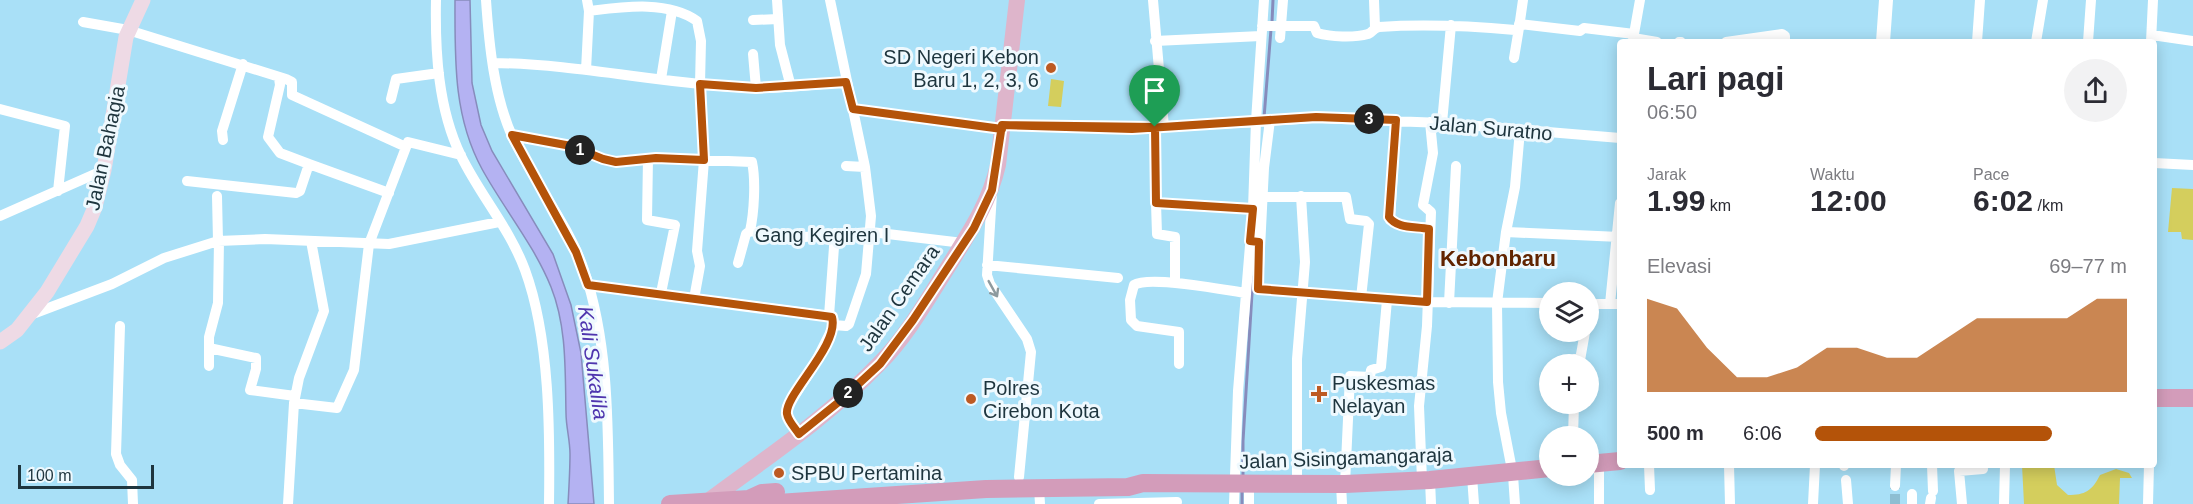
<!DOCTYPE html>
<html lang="id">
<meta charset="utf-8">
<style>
:root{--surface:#fff;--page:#f2f2f3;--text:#2b2b33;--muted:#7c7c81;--accent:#b45309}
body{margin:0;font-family:Arial,sans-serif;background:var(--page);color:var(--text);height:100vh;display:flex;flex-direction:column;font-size:22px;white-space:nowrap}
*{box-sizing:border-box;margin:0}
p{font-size:20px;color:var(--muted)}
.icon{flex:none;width:33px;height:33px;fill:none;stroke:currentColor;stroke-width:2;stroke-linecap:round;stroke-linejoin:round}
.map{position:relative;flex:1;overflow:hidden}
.drawer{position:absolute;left:1617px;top:39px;width:540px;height:429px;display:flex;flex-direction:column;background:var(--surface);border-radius:6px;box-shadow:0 3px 15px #0003}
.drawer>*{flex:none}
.buttons{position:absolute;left:1539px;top:282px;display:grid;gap:12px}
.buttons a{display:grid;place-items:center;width:60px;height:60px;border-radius:50%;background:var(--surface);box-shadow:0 3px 15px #0003;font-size:30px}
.scale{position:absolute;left:18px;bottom:15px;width:136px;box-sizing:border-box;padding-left:6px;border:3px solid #1e353e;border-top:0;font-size:16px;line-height:21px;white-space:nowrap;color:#1e353e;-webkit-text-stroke:4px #eff9fe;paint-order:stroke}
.pin{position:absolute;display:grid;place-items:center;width:51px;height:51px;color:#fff;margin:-62px -26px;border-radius:50% 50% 50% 0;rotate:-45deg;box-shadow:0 0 6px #0007}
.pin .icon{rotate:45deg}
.km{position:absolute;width:30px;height:30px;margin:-15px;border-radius:50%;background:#222;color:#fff;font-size:16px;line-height:30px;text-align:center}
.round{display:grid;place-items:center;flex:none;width:63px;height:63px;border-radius:32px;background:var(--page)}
.overview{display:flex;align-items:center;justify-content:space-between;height:102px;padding:0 30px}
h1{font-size:33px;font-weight:700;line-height:45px}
.stats{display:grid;grid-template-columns:repeat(3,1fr);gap:9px;height:102px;padding:6px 30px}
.stats div{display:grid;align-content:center}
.stats b{font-size:30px;font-weight:700}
.stats small{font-size:16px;font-weight:400}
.stats p{font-size:16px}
.chart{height:168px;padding:12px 30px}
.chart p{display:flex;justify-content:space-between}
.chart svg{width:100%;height:108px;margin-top:6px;fill:var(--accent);opacity:.7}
ul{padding:0 30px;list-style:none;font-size:20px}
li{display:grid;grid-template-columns:96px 72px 1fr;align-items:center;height:45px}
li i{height:15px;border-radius:8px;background:var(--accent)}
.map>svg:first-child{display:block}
.green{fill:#d4ce5d}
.water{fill:#b4b2f2;stroke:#878cbc;stroke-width:1.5}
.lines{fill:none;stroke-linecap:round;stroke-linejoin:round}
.stream{stroke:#878cbc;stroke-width:3}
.minor-tunnel{stroke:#8dbed2;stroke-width:10;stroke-dasharray:10 5;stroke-linecap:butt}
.minor{stroke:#fff;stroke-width:10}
.tertiary{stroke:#fff;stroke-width:14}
.secondary{stroke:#eedae5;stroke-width:15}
.primary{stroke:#deb5cb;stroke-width:16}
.trunk{stroke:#d39cba;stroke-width:18}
.oneway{stroke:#8e9a9e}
.route-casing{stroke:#fff;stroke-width:12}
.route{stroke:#b45309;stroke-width:8}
.poi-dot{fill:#bd5a23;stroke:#eff9fe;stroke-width:2}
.labels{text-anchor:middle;stroke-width:6;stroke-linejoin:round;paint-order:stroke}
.poi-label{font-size:20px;fill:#1e353e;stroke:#eff9fe;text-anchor:start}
.street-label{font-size:20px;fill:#1e353e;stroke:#eff9fe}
.water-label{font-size:21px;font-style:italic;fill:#4f35ae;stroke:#eff9fe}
.quarter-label{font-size:22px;font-weight:bold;fill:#612400;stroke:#eff9fe}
</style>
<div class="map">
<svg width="2193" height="504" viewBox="0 0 2193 504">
<rect width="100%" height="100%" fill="#a9e0f7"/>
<path class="green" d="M1051 79 1064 81 1061 107 1048 106Z
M2172 188 2193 189V240L2182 239 2181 232H2168Z
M2022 465H2054L2057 485 2068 495C2085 495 2092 491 2100 475L2116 469 2129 473 2132 478H2120L2119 504H2024Z"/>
<path class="water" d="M455 0H470L472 83 481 125 492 151 553 254 571 305 581 353 594 504H568C569 487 570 470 570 454 570 440 566 427 566 413 565 371 567 327 551 287 534 245 504 209 482 169 453 116 455 58 455 0Z"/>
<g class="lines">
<path class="stream" d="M1272 22 1273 0
M1264 118 1271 29
M1243 477V441L1253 277
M1242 504V490"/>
<path class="minor-tunnel" d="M1895 504V486"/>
<path class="minor" d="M436 0C435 51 438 109 461 156 480 195 510 229 525 270 550 338 550 432 549 504
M486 0C489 44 494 97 513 138 534 183 568 223 584 270 609 343 608 427 609 504
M777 0 780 45 791 87
M830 0 865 167 871 216 866 274 849 324 846 326 834 325
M1153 0 1164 127
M1374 0 1375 27
M589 11C622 7 668 0 697 21L701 41 700 84 704 160 697 251 700 266 694 299
M753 20 778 19
M83 22 128 30 286 79 292 82V95L406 147
M1519 24 1580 31 1584 28 1634 34 1640 0
M1262 26H1314L1317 33C1331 37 1354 38 1368 34 1373 32 1373 28 1379 27 1425 24 1470 26 1515 30L1519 28 1523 0
M2152 35 2193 41
M1280 38 1283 0
M1633 38 1657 42
M1155 41 1261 36
M1679 42H1681
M1726 42 1782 34 1785 36V42
M1977 42 1980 0
M2036 42 2043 0
M2088 42 2091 0
M2151 42 2153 0
M753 54 756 88
M1514 58 1519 28
M493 63C581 64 667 85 754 88 785 89 816 84 846 82
M586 70 589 11 587 0
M279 78 280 85 268 137 280 153 309 164
M661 79 672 11
M391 99 396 79 439 73
M0 109 65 126 58 191
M853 109 1002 129
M1270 120 1264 168 1258 289 1427 302 1550 303
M1396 120 1390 220 1404 226 1429 229
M1442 123 1451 25
M1002 125 1132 129 1316 118 1442 123 1620 138
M1155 127 1156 203 1253 209
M512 135 571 146 603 159 616 162 656 158 752 162C756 181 754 213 750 231
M223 140 222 131 243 64
M648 158 647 220 675 225 661 293
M2154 163 2193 165
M846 166 865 167
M187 181 296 193 300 191 309 164 389 193
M992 193 987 275 990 284 1027 339 1031 352 1019 477
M217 196 218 241
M1257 197H1346L1350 219 1366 221 1369 224 1361 298
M1156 203 1157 234 1175 237V283
M0 216 104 170
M1506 232 1620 237
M738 263 746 234 750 231 791 238 871 232 963 243
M987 265 1118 278
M588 285 829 316 833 318 834 325
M1449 303 1456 166
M1588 304H1620
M1610 304 1620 203
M30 315 112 284 164 258 218 241 265 239 389 244 499 222
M829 316 835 233
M120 326 116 454 120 465 132 480 133 504
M209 348 256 358V369L250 390 295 396
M1179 364V332L1137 326 1131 320 1130 300 1134 285C1149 275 1225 290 1246 293
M1575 364V359L1580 360 1585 332
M209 366V337L218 303 219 241
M294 403 337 408 354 370 369 244 408 142 461 155
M799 434 788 417 787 407 812 369 834 325
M1573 436 1574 404
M1599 463V504
M1649 465 1650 490
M1729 465 1730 504
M1844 465V466
M1932 465 1933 491
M1472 476 1474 504
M1422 480 1419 406 1427 326 1431 212 1423 205 1433 153 1430 122
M1430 480 1431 504
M1846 480 1848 504
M1297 483V359L1305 262 1301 196
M1341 484 1342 504
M1345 484 1350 376 1370 377 1371 370 1381 367 1387 300
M1895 486 1896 465
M1039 488 1040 504
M288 504 294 403 299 378 324 311 311 241
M1099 504 1177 502
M1234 504 1238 391 1253 209 1256 121 1264 0
M1249 504V483
M1515 504 1513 475 1501 413 1498 382 1497 303 1506 232 1515 187 1520 130
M1813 504 1815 465
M1912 504V494
M1930 504 1931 498
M1962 504 1959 471 1983 469
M2004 504 2005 465
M2148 504 2149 465"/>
<path class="tertiary" d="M1883 42 1886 0"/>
<path class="secondary" d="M0 342 17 330 47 292 87 226 95 207 104 170 126 37 143 0"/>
<path class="primary" d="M707 502C766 458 828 417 879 364 907 336 927 300 948 267 969 233 989 204 998 165L1017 0"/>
<path class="trunk" d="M2154 398H2193
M1588 464 1620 461
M670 504 749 499 762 493 776 492
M763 504 986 489 1128 487 1143 483 1345 484 1430 480 1550 468"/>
</g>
<defs><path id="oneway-shaft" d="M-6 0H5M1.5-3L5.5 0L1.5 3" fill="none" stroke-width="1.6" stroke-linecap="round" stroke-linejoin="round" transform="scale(1.5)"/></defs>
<use class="oneway" href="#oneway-shaft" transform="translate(993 289) rotate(61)"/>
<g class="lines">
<defs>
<path id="route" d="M1155 127 1002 125V129L853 109 846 82 756 88 700 84 704 160 656 158 616 162 603 159 571 146 512 135 576 252 588 285 832 317C840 345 784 395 787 414 788 421 795 428 799 434L840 401 880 364 913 320 974 228 992 190 1002 125 1132 129 1316 117 1396 120 1389 217C1397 229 1416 226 1429 229L1427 302 1258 289 1259 242 1250 241 1253 209 1156 203 1155 127"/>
</defs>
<use href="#route" class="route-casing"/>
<use href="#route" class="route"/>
</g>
<g class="poi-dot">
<circle cx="1051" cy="68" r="6"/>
<path d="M1316 385h6v6h6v6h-6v6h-6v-6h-6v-6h6z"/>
<circle cx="971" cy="399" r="6"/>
<circle cx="779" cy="473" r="6"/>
</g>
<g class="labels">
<g class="poi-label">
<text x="1039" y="64" text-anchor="end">SD Negeri Kebon<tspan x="1039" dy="23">Baru 1, 2, 3, 6</tspan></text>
<text x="1332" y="390">Puskesmas<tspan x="1332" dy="23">Nelayan</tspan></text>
<text x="983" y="395">Polres<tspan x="983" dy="23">Cirebon Kota</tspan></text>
<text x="791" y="480">SPBU Pertamina</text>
</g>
<g class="street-label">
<text transform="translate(1491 128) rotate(5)" y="7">Jalan Suratno</text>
<text transform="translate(105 148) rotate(-78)" y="7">Jalan Bahagia</text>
<text x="822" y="242">Gang Kegiren I</text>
<text transform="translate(899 298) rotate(-55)" y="7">Jalan Cemara</text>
<text transform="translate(1346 458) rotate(-2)" y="7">Jalan Sisingamangaraja</text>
</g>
<g class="water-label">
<text transform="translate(593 363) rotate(82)" y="7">Kali Sukalila</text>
</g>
<g class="quarter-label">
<text x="1498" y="266">Kebonbaru</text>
</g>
</g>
</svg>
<div class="buttons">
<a><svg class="icon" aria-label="layers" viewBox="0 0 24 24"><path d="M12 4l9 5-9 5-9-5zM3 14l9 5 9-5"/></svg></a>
<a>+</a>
<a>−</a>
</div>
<div class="scale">100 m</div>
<div class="pin" style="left:1155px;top:127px;background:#1e9e55"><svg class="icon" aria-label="arrive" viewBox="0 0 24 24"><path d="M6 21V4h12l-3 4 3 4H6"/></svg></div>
<b class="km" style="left:580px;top:150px">1</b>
<b class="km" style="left:848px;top:393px">2</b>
<b class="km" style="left:1369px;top:119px">3</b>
<section class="drawer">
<div class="overview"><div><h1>Lari pagi</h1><p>06:50</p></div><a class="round"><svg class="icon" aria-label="share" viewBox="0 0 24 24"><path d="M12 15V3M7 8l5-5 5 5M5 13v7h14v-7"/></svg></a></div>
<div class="stats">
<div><p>Jarak</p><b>1.99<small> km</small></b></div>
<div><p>Waktu</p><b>12:00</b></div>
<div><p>Pace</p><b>6:02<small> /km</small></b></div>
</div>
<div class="chart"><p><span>Elevasi</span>69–77 m</p>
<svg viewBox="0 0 160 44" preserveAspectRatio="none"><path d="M0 44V6L10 10L20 26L30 38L40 38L50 34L60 26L70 26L80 30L90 30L100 22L110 14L120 14L130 14L140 14L150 6L160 6V44z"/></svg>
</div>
<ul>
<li><b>500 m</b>6:06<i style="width:76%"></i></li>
</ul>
</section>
</div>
